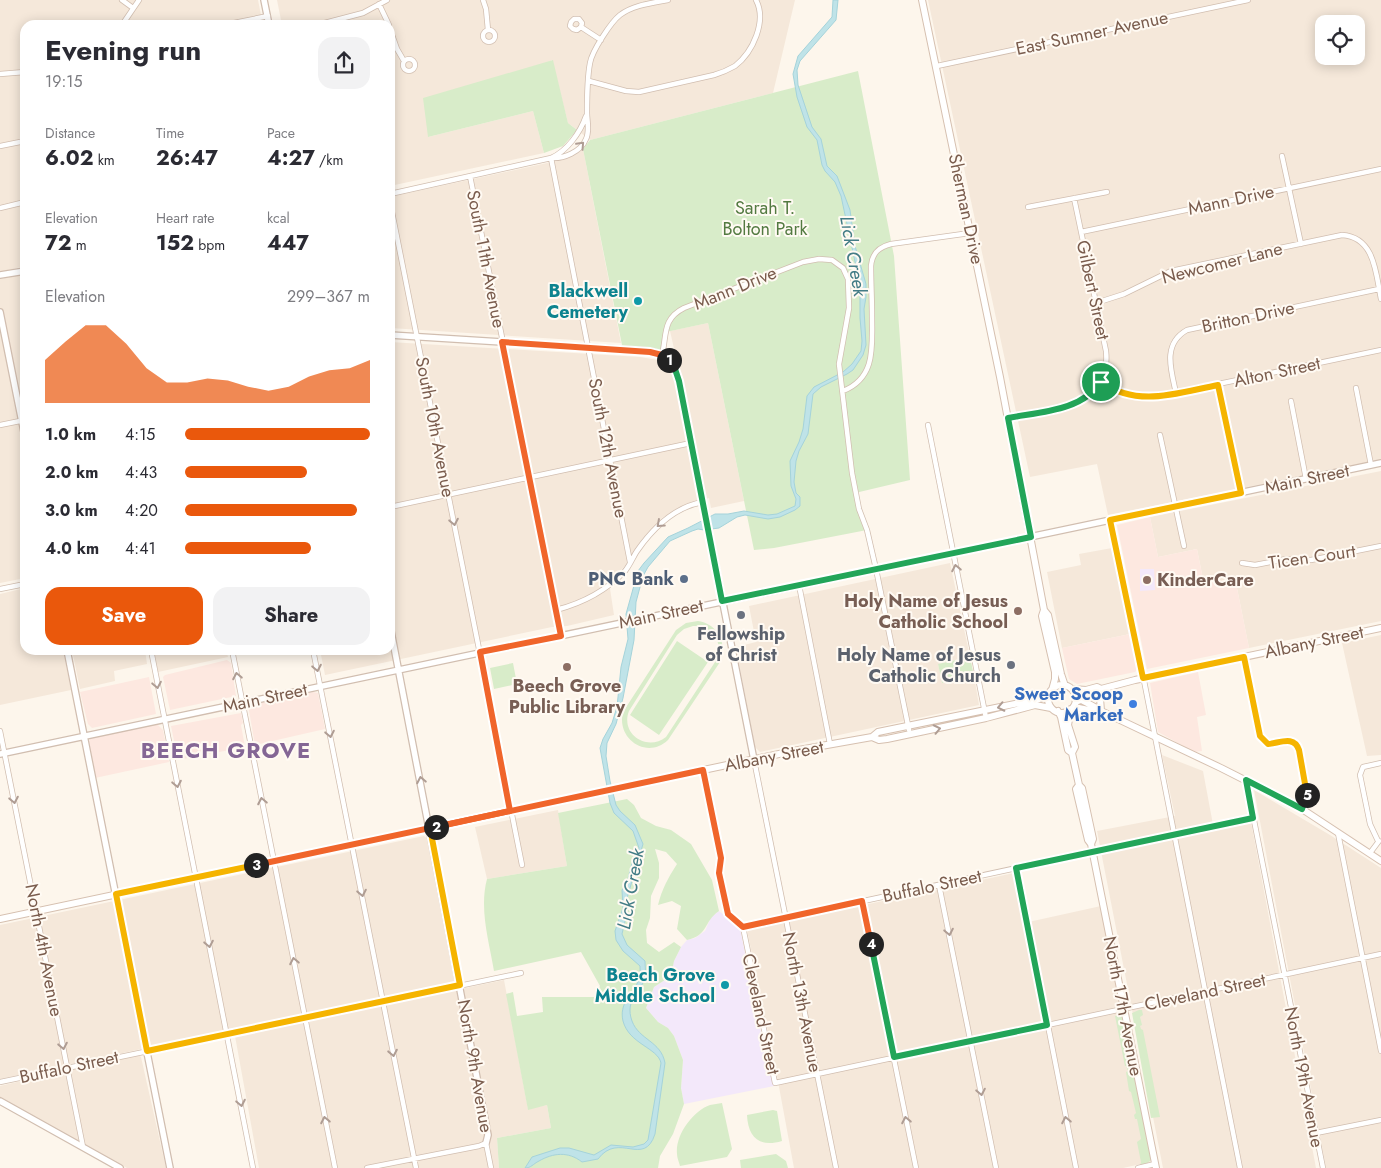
<!DOCTYPE html>
<meta charset="utf-8">
<style>
:root{--surface:#fff;--page:#f2f2f3;--text:#2b2b33;--muted:#7c7c81;--accent:#ea580c}
body{margin:0;font-family:Jost,sans-serif;background:var(--page);color:var(--text);height:100vh;display:flex;flex-direction:column;font-size:19px;white-space:nowrap}
*{box-sizing:border-box;margin:0}
p{font-size:16px;color:var(--muted)}
.icon{flex:none;width:28px;height:28px;fill:none;stroke:currentColor;stroke-width:2;stroke-linecap:round;stroke-linejoin:round}
.map{position:relative;flex:1;overflow:hidden}
.panel{position:absolute;left:20px;top:20px;width:375px;height:635px;display:flex;flex-direction:column;background:var(--surface);border-radius:15px;box-shadow:0 2px 12px #0003}
.panel>*{flex:none}
.tools{position:absolute;left:1315px;top:15px;display:grid;gap:10px}
.tools a{display:grid;place-items:center;width:50px;height:50px;border-radius:10px;background:var(--surface);box-shadow:0 2px 12px #0003;font-size:25px}
.pin{position:absolute;display:grid;place-items:center;width:42px;height:42px;color:#fff;margin:-21px;border:2px solid #fff;border-radius:50%;box-shadow:0 1px 5px #0007}
.km{position:absolute;width:25px;height:25px;margin:-12px;border-radius:50%;background:#222;color:#fff;font-size:14px;line-height:25px;text-align:center}
.round{display:grid;place-items:center;flex:none;width:52px;height:52px;border-radius:15px;background:var(--page)}
.summary{display:flex;align-items:center;justify-content:space-between;height:85px;padding:0 25px}
h1{font-size:28px;font-weight:700;line-height:38px}
.figures{display:grid;grid-template-columns:repeat(3,1fr);gap:8px;height:85px;padding:5px 25px}
.figures div{display:grid;align-content:center}
.figures b{font-size:21px;font-weight:700}
.figures small{font-size:14px;font-weight:400}
.figures p{font-size:14px}
.chart{height:140px;padding:10px 25px}
.chart p{display:flex;justify-content:space-between}
.chart svg{width:100%;height:90px;margin-top:5px;fill:var(--accent);opacity:.7}
.primary-button{display:flex;gap:10px;margin-top:auto;padding:10px 25px}
.primary-button a{flex:1;height:58px;border-radius:15px;background:var(--accent);color:#fff;font-size:20px;font-weight:700;line-height:58px;text-align:center}
.primary-button a+a{background:var(--page);color:var(--text)}
ul{padding:0 25px;list-style:none;font-size:16px}
li{display:grid;grid-template-columns:80px 60px 1fr;align-items:center;height:38px}
li i{height:12px;border-radius:6px;background:var(--accent)}
.map>svg:first-child{display:block}
.residential{fill:#f5e8da;fill-rule:evenodd}
.commercial{fill:#fde8e0}
.education{fill:#f3e8fa}
.green{fill:#d8ecc9;fill-rule:evenodd}
.water{fill:#bfe3e8;stroke:#a5d3da}
.lines{fill:none;stroke-linecap:round;stroke-linejoin:round}
.minor-casing{stroke:#d1beb0;stroke-width:6}
.tertiary-casing{stroke:#d1beb0;stroke-width:8}
.secondary-casing{stroke:#d6c0b0;stroke-width:8}
.minor{stroke:#fff;stroke-width:4.5}
.tertiary{stroke:#fff;stroke-width:5.5}
.secondary{stroke:#fff;stroke-width:6}
.oneway{stroke:#af9d94}
.split-1-casing{stroke:#fff;stroke-width:10}
.split-2-casing{stroke:#fff;stroke-width:10}
.split-3-casing{stroke:#fff;stroke-width:10}
.split-4-casing{stroke:#fff;stroke-width:10}
.split-5-casing{stroke:#fff;stroke-width:10}
.split-6-casing{stroke:#fff;stroke-width:10}
.split-1{stroke:#22a559;stroke-width:6}
.split-2{stroke:#f0652b;stroke-width:6}
.split-3{stroke:#f5b400;stroke-width:6}
.split-4{stroke:#f0652b;stroke-width:6}
.split-5{stroke:#22a559;stroke-width:6}
.split-6{stroke:#f5b400;stroke-width:6}
.culture-dot{fill:#0f9aa8;stroke:#fffaf3;stroke-width:2}
.service-dot{fill:#5c6f8a;stroke:#fffaf3;stroke-width:2}
.education-dot{fill:#8d6e63;stroke:#fffaf3;stroke-width:2}
.worship-dot{fill:#6b7280;stroke:#fffaf3;stroke-width:2}
.shop-dot{fill:#3f7fe0;stroke:#fffaf3;stroke-width:2}
.labels{text-anchor:middle;stroke-width:4;stroke-linejoin:round;paint-order:stroke}
.street-label{font-size:18px;fill:#7a5c4d;stroke:#fffaf3}
.park-label{font-size:18px;fill:#537a41;stroke:#fffaf3}
.culture-label{font-size:18px;font-weight:bold;fill:#0d838f;stroke:#fffaf3;text-anchor:end}
.service-label{font-size:18px;font-weight:bold;fill:#4e5e75;stroke:#fffaf3;text-anchor:end}
.education-label{font-size:18px;font-weight:bold;fill:#785e54;stroke:#fffaf3;text-anchor:start}
.worship-label{font-size:18px;font-weight:bold;fill:#5b616d;stroke:#fffaf3}
.shop-label{font-size:18px;font-weight:bold;fill:#366cbe;stroke:#fffaf3;text-anchor:end}
.water-label{font-size:19px;font-style:italic;fill:#437c86;stroke:#fffaf3}
.district-label{font-size:22px;font-weight:bold;letter-spacing:1px;fill:#846695;stroke:#fffaf3}
</style>
<div class="map">
<svg width="1381" height="1168" viewBox="0 0 1381 1168">
<rect width="100%" height="100%" fill="#fdf6ec"/>
<path class="residential" d="M0 0H258L263 25H25V266L0 272Z
M277 0H795L773 93 590 140 568 123 552 60 428 137 533 111 544 153 390 186V25H282Z
M928 0H1381V460L1108 515 1097 464 1030 477ZM1324 24H1356V56H1324Z
M583 149 621 343 390 328V197L547 163Z
M20 275H25V578L0 583V279Z
M708 323 744 501 711 508 709 498 688 504 662 518 637 548 624 567 609 582 614 615 567 626 552 627 325 675 320 650H390V342L640 357 658 360 665 364 668 369 678 366 670 331Z
M1381 471V621L1249 648 1235 578 1204 584 1197 549 1158 557 1150 517Z
M1112 548 1130 634 1062 648 1047 572 1081 565 1079 554Z
M950 563 970 657 938 664 942 683 974 676 979 705 760 752 755 747 736 647 756 642 749 606Z
M25 588V650H63L71 690 0 705V594Z
M1381 635V755L1367 756 1342 643Z
M72 650H145L147 664 114 671 115 681 80 689Z
M154 650H226L228 657 158 672Z
M1162 755 1203 771 1214 830 1251 822 1316 1168H1163L1097 831 1175 816Z
M1254 790 1330 835 1381 868V1168H1326Z
M558 810 567 866 487 879 475 827Z
M424 836 428 839 457 978 452 983 0 1079V925Z
M1014 873 1024 923 1101 906 1150 1162 1123 1168H794L777 1076 747 930Z
M504 980 528 1109 547 1105 551 1128 497 1138 499 1168H259L235 1036Z
M137 1054 141 1057 166 1168H127L0 1097V1086Z"/>
<path class="commercial" d="M1150 517 1158 557 1197 549 1204 584 1235 578 1249 648 1147 669 1117 525Z
M1130 634 1137 670 1135 672 1077 684 1069 679 1062 648Z
M227 660 231 663 236 696 170 710 163 677 165 675Z
M1198 672 1206 715 1197 717 1202 751 1194 752 1158 732 1150 683Z
M149 677 156 714 92 728 88 724 80 692Z
M313 692 318 693 325 729 255 745 248 705Z
M241 713 243 723 241 725 245 747 178 760 171 726Z
M157 724 163 730 169 762 95 778 89 742 90 739 94 737Z"/>
<path class="education" d="M1140 569H1154L1155 590 1140 591Z
M719 911 740 928 761 1033 774 1086 684 1104 681 1088 683 1060 674 1036 668 1028 658 1022 646 1008 654 987 671 976 674 961 681 947 687 940 695 938 705 931 711 917Z"/>
<path class="green" d="M553 60 568 123 577 130 563 146 544 153 533 111 428 137 423 98Z
M858 71 894 256 910 480 855 493 867 530 774 548 754 550 708 323 666 332 662 355 623 350 583 149 590 140Z
M698 621C718 624 728 644 720 662L668 740C647 760 616 739 623 712L676 630 686 623ZM693 626C711 626 724 641 717 659L666 737C647 752 620 734 629 711L677 635 684 629Z
M677 641 708 662 659 735 630 715Z
M970 657 974 676 942 683 938 664Z
M513 663 517 684 494 689 490 668Z
M627 799 634 805 641 818 656 826 671 830 691 844 712 880 719 911C703 922 709 935 687 940L677 929 681 906 672 901 658 905C662 889 668 878 677 864L666 852 655 849 659 863V878L651 896 650 918 646 930 647 943 659 952 674 942 681 947 674 961 671 976 654 987 646 1008 658 1022 668 1028 674 1036 683 1060 681 1088 684 1104 673 1134 660 1156 658 1168H499L497 1138 551 1128 547 1105 528 1110 506 994 513 992 517 1016 543 1012 542 997H594L600 986 581 952 494 971C489 941 479 909 487 879L567 866 558 813Z
M1139 1010H1142L1143 1015 1140 1017 1142 1025 1140 1026 1141 1029 1143 1030 1160 1117 1151 1118 1132 1013Z
M1120 1015 1123 1017 1151 1160 1145 1165 1140 1166 1141 1162 1137 1142 1141 1139 1137 1119H1135L1134 1115 1136 1113 1131 1092 1129 1091 1126 1072 1128 1071 1126 1066H1125L1115 1016Z
M722 1103 732 1149 727 1157 680 1166C679 1162 677 1158 677 1154 675 1135 693 1111 710 1105 714 1104 718 1104 722 1103Z
M773 1110 777 1111 782 1141C759 1148 748 1137 747 1115Z
M776 1154 786 1161 788 1168H741L740 1160Z"/>
<path class="water" d="M833 0H838L836 20 800 61 797 70 798 85 812 127 821 139 827 166 837 176 850 210 855 246 866 284V297L864 309 866 345 863 355 853 370 847 374 821 387 813 394 808 434 799 451 796 461 794 482 796 493 800 497V506L795 510 780 517 768 519 745 515 737 517 719 528 704 530 698 529 692 531 670 541 648 567 643 576 636 602 634 640 623 698 616 724 607 743 606 756 610 781 616 805 620 811 635 825 643 844 627 898 626 917 622 934 627 945 645 961C645 966 646 972 645 977 642 992 624 999 632 1021 639 1040 661 1041 665 1063L655 1134C644 1168 619 1131 598 1159L582 1162C568 1151 553 1153 539 1161 533 1164 531 1168 525 1168L532 1157 560 1148H569L594 1155 611 1145 633 1147 644 1144 648 1140 661 1063C658 1048 629 1044 623 1021 619 1004 631 995 638 982 641 978 640 971 640 966L623 951 616 940 615 931 623 908 622 890 627 883 633 859 637 855 639 848 633 831 614 813 610 803 600 748 603 739 612 723 617 707 621 667 628 639 626 614 638 571 644 563 668 537 688 528 715 514H728L744 511 768 515 777 514 795 506 796 499 791 486 790 461 799 442 803 429 807 396 814 387 843 372 852 364 861 351 862 341 860 318V285L841 196 835 182 825 171 822 165 817 140 807 127 797 97 793 74 798 56 832 17Z"/>
<g class="lines">
<defs>
<path id="minor" d="M122 0 133 8
M483 0 486 9 488 30
M379 4 389 25
M122 25 139 0
M224 25 268 16
M317 25 363 13 387 0
M581 27 577 30 573 29 570 26 571 22 574 19H579L582 23 581 27 601 40
M390 29 397 49 404 61
M483 36a6 6 0 1 1 12 0a6 6 0 1 1-12 0Z
M403 65a6 6 0 1 1 12 0a6 6 0 1 1-12 0Z
M937 66 1248 0
M0 74 25 72
M589 81 626 91 639 92 714 75C721 73 728 70 735 66 753 52 767 21 756 0
M0 146 25 141
M1282 156 1301 244
M551 158 630 562
M551 158C563 159 581 152 586 139 590 131 587 121 587 113 587 97 587 79 590 63 592 51 611 22 620 15 633 5 652 3 668 0
M470 176 561 635
M390 194 551 158C567 151 580 133 586 116
M390 202 522 865
M1028 207 1107 192
M0 208 25 202
M1081 232 1381 169
M1096 303 1124 294 1171 271 1342 235C1375 237 1376 274 1381 299
M662 355C667 335 662 319 684 308L803 262 819 259 832 260 843 268 848 279 849 308 839 364 852 473 859 509 867 530 876 569 909 730
M1101 382C1118 394 1135 398 1156 397L1381 350
M1218 385 1241 493
M1356 388 1371 465
M843 391C876 378 872 347 872 317 872 300 871 283 871 266 872 253 879 247 891 244L970 233
M1176 393C1171 370 1162 344 1187 330L1379 289
M1291 401 1306 479
M1008 418C1049 410 1112 409 1106 351L1074 198
M0 425 25 420
M928 425 986 718
M1160 435 1184 546
M390 507 691 443
M1111 520 1136 640 1240 1168
M1242 563 1255 565 1286 559 1311 560 1381 546
M799 585 830 744
M0 589 25 584
M556 610C583 603 606 591 625 571 630 565 633 557 637 551 653 528 674 507 703 502
M151 650 253 1168
M232 650 335 1168
M313 650 416 1168
M1244 657 1261 738C1276 751 1288 731 1299 748L1307 792 1302 809
M0 731 83 1147
M754 760 836 1168
M703 770 721 858 719 873 728 914 743 927
M1246 780 1323 1168
M1338 833 1381 1051
M1378 841 1370 824 1360 775 1363 767 1381 763
M1370 853 1379 841
M1017 868 1076 1168
M939 885 996 1168
M862 901 916 1168
M743 927 775 1083 1381 954
M743 927 1253 817
M0 1082 521 973
M1316 1133 1381 1120
M367 1168 479 1146 486 1143 491 1168
M1138 1168 1155 1164"/>
<path id="tertiary" d="M264 0 269 25
M0 275 25 271
M0 312 25 437
M390 335 647 351C666 353 674 363 679 381L754 760
M390 626 488 1135 486 1143
M67 650 170 1168
M0 754 1381 463
M0 1101 120 1168"/>
<path id="secondary" d="M922 0 1000 377 1044 610 1048 615 1061 674 1065 686
M1044 610 1042 616 1055 672V679L1052 690
M1048 699a14 14 0 1 1 28 0a14 14 0 1 1-28 0Z
M1073 689 1086 690 1097 687 1101 689 1135 680 1381 628
M1077 697C1083 702 1092 704 1097 709L1221 768 1302 809 1381 861
M1078 701 1098 693 1101 689
M1074 707 1093 711 1097 709
M1071 709 1068 725 1075 747 1072 753 1079 785 1082 788 1093 839 1091 844 1156 1168
M1058 711 1061 717 1068 750 1072 753
M1101 711 1100 698 1103 690
M872 737 879 740 887 739 986 718 1035 705 1051 708
M1079 785 1076 789 1088 840 1091 844
M0 919 793 751 872 737 878 732 1039 699 1048 695"/>
</defs>
<use href="#minor" class="minor-casing"/>
<use href="#tertiary" class="tertiary-casing"/>
<use href="#secondary" class="secondary-casing"/>
<use href="#minor" class="minor"/>
<use href="#tertiary" class="tertiary"/>
<use href="#secondary" class="secondary"/>
</g>
<defs><path id="oneway-chevron" d="M-2-3.5L2.5 0L-2 3.5" fill="none" stroke-width="1.6" stroke-linecap="round" stroke-linejoin="round" transform="scale(1.25)"/></defs>
<g class="oneway">
<use href="#oneway-chevron" transform="translate(581 145) rotate(-47)"/>
<use href="#oneway-chevron" transform="translate(454 522) rotate(79)"/>
<use href="#oneway-chevron" transform="translate(660 524) rotate(138)"/>
<use href="#oneway-chevron" transform="translate(956 568) rotate(-101)"/>
<use href="#oneway-chevron" transform="translate(317 668) rotate(79)"/>
<use href="#oneway-chevron" transform="translate(237 676) rotate(-101)"/>
<use href="#oneway-chevron" transform="translate(157 685) rotate(79)"/>
<use href="#oneway-chevron" transform="translate(1001 707) rotate(168)"/>
<use href="#oneway-chevron" transform="translate(937 729) rotate(-12)"/>
<use href="#oneway-chevron" transform="translate(330 734) rotate(79)"/>
<use href="#oneway-chevron" transform="translate(421 780) rotate(-101)"/>
<use href="#oneway-chevron" transform="translate(177 784) rotate(79)"/>
<use href="#oneway-chevron" transform="translate(14 800) rotate(79)"/>
<use href="#oneway-chevron" transform="translate(262 801) rotate(-101)"/>
<use href="#oneway-chevron" transform="translate(362 893) rotate(79)"/>
<use href="#oneway-chevron" transform="translate(949 932) rotate(79)"/>
<use href="#oneway-chevron" transform="translate(209 944) rotate(79)"/>
<use href="#oneway-chevron" transform="translate(294 961) rotate(-101)"/>
<use href="#oneway-chevron" transform="translate(63 1046) rotate(79)"/>
<use href="#oneway-chevron" transform="translate(393 1053) rotate(79)"/>
<use href="#oneway-chevron" transform="translate(981 1092) rotate(79)"/>
<use href="#oneway-chevron" transform="translate(241 1103) rotate(79)"/>
<use href="#oneway-chevron" transform="translate(325 1120) rotate(-101)"/>
<use href="#oneway-chevron" transform="translate(906 1120) rotate(-101)"/>
<use href="#oneway-chevron" transform="translate(1066 1120) rotate(-101)"/>
</g>
<g class="lines">
<defs>
<path id="split-1" d="M669 360 675 369 679 381 722 601 1031 537 1008 418C1039 412 1082 411 1101 382"/>
<path id="split-2" d="M436 827 510 811 480 652 561 636 502 342 650 352 662 355 669 360"/>
<path id="split-3" d="M256 865 116 894 147 1051 460 985 430 828 436 827"/>
<path id="split-4" d="M256 865 703 770 721 858 719 873 728 914 743 927 862 901 871 944"/>
<path id="split-5" d="M871 944 894 1057 1047 1025 1016 868 1253 818 1246 780 1302 809 1307 795"/>
<path id="split-6" d="M1101 382C1138 408 1177 393 1218 385L1241 493 1110 520 1143 678 1244 657 1260 736 1268 744C1280 743 1294 735 1299 750L1307 795"/>
</defs>
<use href="#split-1" class="split-1-casing"/>
<use href="#split-2" class="split-2-casing"/>
<use href="#split-3" class="split-3-casing"/>
<use href="#split-4" class="split-4-casing"/>
<use href="#split-5" class="split-5-casing"/>
<use href="#split-6" class="split-6-casing"/>
<use href="#split-1" class="split-1"/>
<use href="#split-2" class="split-2"/>
<use href="#split-3" class="split-3"/>
<use href="#split-4" class="split-4"/>
<use href="#split-5" class="split-5"/>
<use href="#split-6" class="split-6"/>
</g>
<g class="culture-dot">
<circle cx="638" cy="301" r="5"/>
<circle cx="725" cy="985" r="5"/>
</g>
<circle class="service-dot" cx="684" cy="579" r="5"/>
<g class="education-dot">
<circle cx="1147" cy="580" r="5"/>
<circle cx="1018" cy="611" r="5"/>
<circle cx="567" cy="667" r="5"/>
</g>
<g class="worship-dot">
<circle cx="741" cy="615" r="5"/>
<circle cx="1011" cy="665" r="5"/>
</g>
<circle class="shop-dot" cx="1133" cy="704" r="5"/>
<g class="labels">
<g class="street-label">
<text transform="translate(1092 33) rotate(-12)" y="6">East Sumner Avenue</text>
<text transform="translate(1231 200) rotate(-12)" y="6">Mann Drive</text>
<text transform="translate(966 209) rotate(78)" y="6">Sherman Drive</text>
<text transform="translate(486 259) rotate(79)" y="6">South 11th Avenue</text>
<text transform="translate(1222 263) rotate(-14)" y="6">Newcomer Lane</text>
<text transform="translate(735 288) rotate(-22)" y="6">Mann Drive</text>
<text transform="translate(1093 290) rotate(78)" y="6">Gilbert Street</text>
<text transform="translate(1248 317) rotate(-12)" y="6">Britton Drive</text>
<text transform="translate(1277 372) rotate(-12)" y="6">Alton Street</text>
<text transform="translate(435 427) rotate(79)" y="6">South 10th Avenue</text>
<text transform="translate(608 448) rotate(79)" y="6">South 12th Avenue</text>
<text transform="translate(1307 479) rotate(-12)" y="6">Main Street</text>
<text transform="translate(1312 557) rotate(-8)" y="6">Ticen Court</text>
<text transform="translate(661 614) rotate(-12)" y="6">Main Street</text>
<text transform="translate(1314 642) rotate(-12)" y="6">Albany Street</text>
<text transform="translate(265 698) rotate(-12)" y="6">Main Street</text>
<text transform="translate(774 756) rotate(-11)" y="6">Albany Street</text>
<text transform="translate(932 886) rotate(-12)" y="6">Buffalo Street</text>
<text transform="translate(44 950) rotate(79)" y="6">North 4th Avenue</text>
<text transform="translate(1205 992) rotate(-12)" y="6">Cleveland Street</text>
<text transform="translate(802 1002) rotate(79)" y="6">North 13th Avenue</text>
<text transform="translate(1123 1006) rotate(79)" y="6">North 17th Avenue</text>
<text transform="translate(761 1014) rotate(78)" y="6">Cleveland Street</text>
<text transform="translate(475 1066) rotate(80)" y="6">North 9th Avenue</text>
<text transform="translate(69 1067) rotate(-12)" y="6">Buffalo Street</text>
<text transform="translate(1304 1077) rotate(79)" y="6">North 19th Avenue</text>
</g>
<g class="park-label">
<text x="765" y="214">Sarah T.<tspan x="765" dy="21">Bolton Park</tspan></text>
</g>
<g class="culture-label">
<text x="628" y="297">Blackwell<tspan x="628" dy="21">Cemetery</tspan></text>
<text x="715" y="981">Beech Grove<tspan x="715" dy="21">Middle School</tspan></text>
</g>
<g class="service-label">
<text x="674" y="585">PNC Bank</text>
</g>
<g class="education-label">
<text x="1157" y="586">KinderCare</text>
<text x="1008" y="607" text-anchor="end">Holy Name of Jesus<tspan x="1008" dy="21">Catholic School</tspan></text>
<text x="567" y="692" text-anchor="middle">Beech Grove<tspan x="567" dy="21">Public Library</tspan></text>
</g>
<g class="worship-label">
<text x="741" y="640">Fellowship<tspan x="741" dy="21">of Christ</tspan></text>
<text x="1001" y="661" text-anchor="end">Holy Name of Jesus<tspan x="1001" dy="21">Catholic Church</tspan></text>
</g>
<g class="shop-label">
<text x="1123" y="700">Sweet Scoop<tspan x="1123" dy="21">Market</tspan></text>
</g>
<g class="water-label">
<text transform="translate(854 256) rotate(80)" y="7">Lick Creek</text>
<text transform="translate(630 889) rotate(-80)" y="7">Lick Creek</text>
</g>
<g class="district-label">
<text x="226" y="758">BEECH GROVE</text>
</g>
</g>
</svg>
<div class="tools">
<a><svg class="icon" aria-label="locate" viewBox="0 0 24 24"><circle cx="12" cy="12" r="6"/><path d="M12 2v4M12 18v4M2 12h4M18 12h4"/></svg></a>
</div>
<div class="pin" style="left:1101px;top:382px;background:#1e9e55"><svg class="icon" aria-label="arrive" viewBox="0 0 24 24"><path d="M6 21V4h12l-3 4 3 4H6"/></svg></div>
<b class="km" style="left:669px;top:360px">1</b>
<b class="km" style="left:436px;top:827px">2</b>
<b class="km" style="left:256px;top:865px">3</b>
<b class="km" style="left:871px;top:944px">4</b>
<b class="km" style="left:1307px;top:795px">5</b>
<section class="panel">
<div class="summary"><div><h1>Evening run</h1><p>19:15</p></div><a class="round"><svg class="icon" aria-label="share" viewBox="0 0 24 24"><path d="M12 15V3M7 8l5-5 5 5M5 13v7h14v-7"/></svg></a></div>
<div class="figures">
<div><p>Distance</p><b>6.02<small> km</small></b></div>
<div><p>Time</p><b>26:47</b></div>
<div><p>Pace</p><b>4:27<small> /km</small></b></div>
</div>
<div class="figures">
<div><p>Elevation</p><b>72<small> m</small></b></div>
<div><p>Heart rate</p><b>152<small> bpm</small></b></div>
<div><p>kcal</p><b>447</b></div>
</div>
<div class="chart"><p><span>Elevation</span>299–367 m</p>
<svg viewBox="0 0 160 44" preserveAspectRatio="none"><path d="M0 44V23L10 14L20 6L30 6L40 15L50 27L60 34L70 34L80 32L90 33L100 36L110 38L120 36L130 31L140 28L150 27L160 23V44z"/></svg>
</div>
<ul>
<li><b>1.0 km</b>4:15<i style="width:100%"></i></li>
<li><b>2.0 km</b>4:43<i style="width:66%"></i></li>
<li><b>3.0 km</b>4:20<i style="width:93%"></i></li>
<li><b>4.0 km</b>4:41<i style="width:68%"></i></li>
</ul>
<div class="primary-button"><a>Save</a><a>Share</a></div>
</section>
</div>
